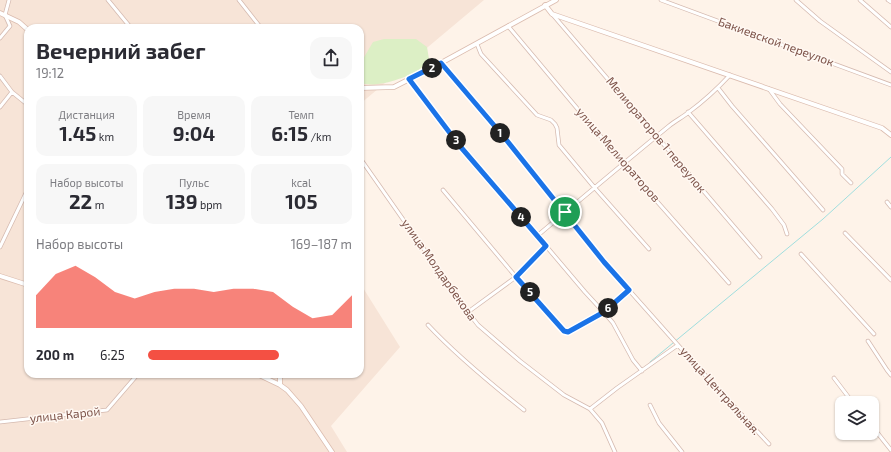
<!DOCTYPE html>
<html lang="ru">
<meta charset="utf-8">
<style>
:root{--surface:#fff;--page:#f7f7f7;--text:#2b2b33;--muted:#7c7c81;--accent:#f45043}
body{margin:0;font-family:"Exo 2",sans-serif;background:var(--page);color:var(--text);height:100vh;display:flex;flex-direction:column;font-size:15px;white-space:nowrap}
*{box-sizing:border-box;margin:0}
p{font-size:13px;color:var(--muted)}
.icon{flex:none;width:22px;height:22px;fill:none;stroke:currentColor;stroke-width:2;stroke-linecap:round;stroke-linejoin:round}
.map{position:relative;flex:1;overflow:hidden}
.side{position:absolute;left:24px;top:24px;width:340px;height:354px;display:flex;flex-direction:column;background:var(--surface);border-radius:12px;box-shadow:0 1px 3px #0004}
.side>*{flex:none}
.buttons{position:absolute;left:835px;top:396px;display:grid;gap:8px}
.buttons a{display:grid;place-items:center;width:44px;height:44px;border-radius:8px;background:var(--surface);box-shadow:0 1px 3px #0004;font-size:20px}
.pin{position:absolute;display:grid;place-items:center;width:34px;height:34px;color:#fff;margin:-17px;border:2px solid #fff;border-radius:50%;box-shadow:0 1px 4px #0007}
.km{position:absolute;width:20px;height:20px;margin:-10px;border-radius:50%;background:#222;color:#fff;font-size:11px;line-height:20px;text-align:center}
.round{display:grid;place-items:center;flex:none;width:42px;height:42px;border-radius:12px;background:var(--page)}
.summary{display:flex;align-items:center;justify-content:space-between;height:68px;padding:0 12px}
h1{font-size:22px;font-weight:700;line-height:30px}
.metrics{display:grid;grid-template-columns:repeat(3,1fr);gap:6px;height:68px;padding:4px 12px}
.metrics div{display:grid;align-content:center;border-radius:10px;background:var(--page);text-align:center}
.metrics b{font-size:20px;font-weight:700}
.metrics small{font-size:11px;font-weight:400}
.metrics p{font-size:11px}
.chart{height:112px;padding:8px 12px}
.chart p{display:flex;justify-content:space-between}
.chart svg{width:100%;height:72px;margin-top:4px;fill:var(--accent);opacity:.7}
ul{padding:0 12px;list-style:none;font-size:13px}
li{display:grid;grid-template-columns:64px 48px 1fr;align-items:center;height:30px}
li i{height:10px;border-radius:5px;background:var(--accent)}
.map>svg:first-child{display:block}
.residential{fill:#f7e4d7}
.green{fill:#dcefc5}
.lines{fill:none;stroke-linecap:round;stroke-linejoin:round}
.stream{stroke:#a0dede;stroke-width:1}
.street-casing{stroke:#d5bab0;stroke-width:4.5}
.secondary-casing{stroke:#dbbcaf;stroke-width:5.5}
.street{stroke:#fff;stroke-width:3}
.secondary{stroke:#fff;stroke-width:4}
.route-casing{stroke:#fff;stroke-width:8}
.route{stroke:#1a73e8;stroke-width:5}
.labels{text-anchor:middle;stroke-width:3;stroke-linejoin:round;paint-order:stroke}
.street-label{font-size:12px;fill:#7d5349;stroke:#fff8f2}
</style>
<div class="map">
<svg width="891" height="452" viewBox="0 0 891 452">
<rect width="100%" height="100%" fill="#fef3e9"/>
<path class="residential" d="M0 0H484L360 104V28H28V374H360V283L400 347 331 426 347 452H0Z"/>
<path class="green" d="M384 39H416L427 47 429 59C426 62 424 66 420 69 409 77 373 90 360 82V64L373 42Z"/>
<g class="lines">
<path class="stream" d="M650 362 823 219 891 157"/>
<defs>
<path id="street" d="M108 0 131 28
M239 0 261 28
M661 0 891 85
M796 0 820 21 891 72
M860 0 891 27
M888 0 891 2
M553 15 760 257
M508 26 623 163 729 283
M0 38 10 26 5 15 9 0
M477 44 481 54 537 115 551 120 555 124 557 128 559 145 594 187 649 249
M441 63 504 137 565 212 604 262 693 362 769 444
M0 76 12 92 0 107
M409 79 459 145 546 246 585 292 608 317 613 323 633 360 642 371
M718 88 732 106 823 210
M769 89 780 104 842 169V174L851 183
M12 92 28 105
M688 112 772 209 784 225 787 234
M360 158 468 312 478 325 520 361 564 395 590 409 602 423 615 452
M443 190 516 277 564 331 568 332 603 312 629 289
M887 202 891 207
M845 233 891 280
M537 236C581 199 625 162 669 126 675 121 683 117 689 112 704 101 717 89 730 75
M0 247 26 193 28 192
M801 254 874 334
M468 312 516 277 546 246
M428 325C457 356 490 383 524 410
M868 341 887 370 891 375
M834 378 853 403
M650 405 659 423 682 452
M590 409 617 388 678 345
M0 422 107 410 138 374
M872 426 891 450"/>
<path id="secondary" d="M545 5 552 14 882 128 891 135
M0 13 19 22 28 30
M360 88 394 87 441 63 556 0
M0 276 28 285
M257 374 280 385 287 390 301 406 332 452
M280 374V385"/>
</defs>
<use href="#street" class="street-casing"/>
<use href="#secondary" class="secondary-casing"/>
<use href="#street" class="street"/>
<use href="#secondary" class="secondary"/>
</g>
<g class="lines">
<defs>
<path id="route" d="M441 63 504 137 604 262 629 290 604 312 568 332 564 331 516 277 546 246 459 145 409 79Z"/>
</defs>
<use href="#route" class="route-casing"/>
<use href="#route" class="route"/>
</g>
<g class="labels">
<g class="street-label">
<text transform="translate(776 42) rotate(20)" y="4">Бакиевской переулок</text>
<text transform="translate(656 135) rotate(50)" y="4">Мелиораторов 1 переулок</text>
<text transform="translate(618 155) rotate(49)" y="4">улица Мелиораторов</text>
<text transform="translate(439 270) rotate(55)" y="4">улица Молдарбекова</text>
<text transform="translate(720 391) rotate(48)" y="4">улица Центральная.</text>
<text transform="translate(65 415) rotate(-6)" y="4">улица Карой</text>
</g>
</g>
</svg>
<div class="buttons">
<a><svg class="icon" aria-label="layers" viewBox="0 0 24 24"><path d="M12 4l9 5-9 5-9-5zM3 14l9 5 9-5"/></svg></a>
</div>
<div class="pin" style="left:565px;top:212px;background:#1e9e55"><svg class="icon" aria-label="arrive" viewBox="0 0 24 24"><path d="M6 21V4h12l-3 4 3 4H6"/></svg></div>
<b class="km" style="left:500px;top:133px">1</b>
<b class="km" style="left:432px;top:68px">2</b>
<b class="km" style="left:456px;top:140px">3</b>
<b class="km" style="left:521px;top:217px">4</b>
<b class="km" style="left:530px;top:292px">5</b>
<b class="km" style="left:608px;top:308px">6</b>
<section class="side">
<div class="summary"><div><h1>Вечерний забег</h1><p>19:12</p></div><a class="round"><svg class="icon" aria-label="share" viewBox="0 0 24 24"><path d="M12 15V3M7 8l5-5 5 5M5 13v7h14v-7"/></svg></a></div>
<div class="metrics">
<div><p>Дистанция</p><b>1.45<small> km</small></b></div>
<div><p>Время</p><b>9:04</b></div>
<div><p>Темп</p><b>6:15<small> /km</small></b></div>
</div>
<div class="metrics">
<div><p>Набор высоты</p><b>22<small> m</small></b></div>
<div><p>Пульс</p><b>139<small> bpm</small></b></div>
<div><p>kcal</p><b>105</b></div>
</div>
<div class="chart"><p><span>Набор высоты</span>169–187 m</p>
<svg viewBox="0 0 160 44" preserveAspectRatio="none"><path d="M0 44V24L10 11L20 6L30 13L40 22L50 26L60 22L70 20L80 20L90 22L100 20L110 20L120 22L130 31L140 38L150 36L160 24V44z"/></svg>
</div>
<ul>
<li><b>200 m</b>6:25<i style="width:64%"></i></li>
</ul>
</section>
</div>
